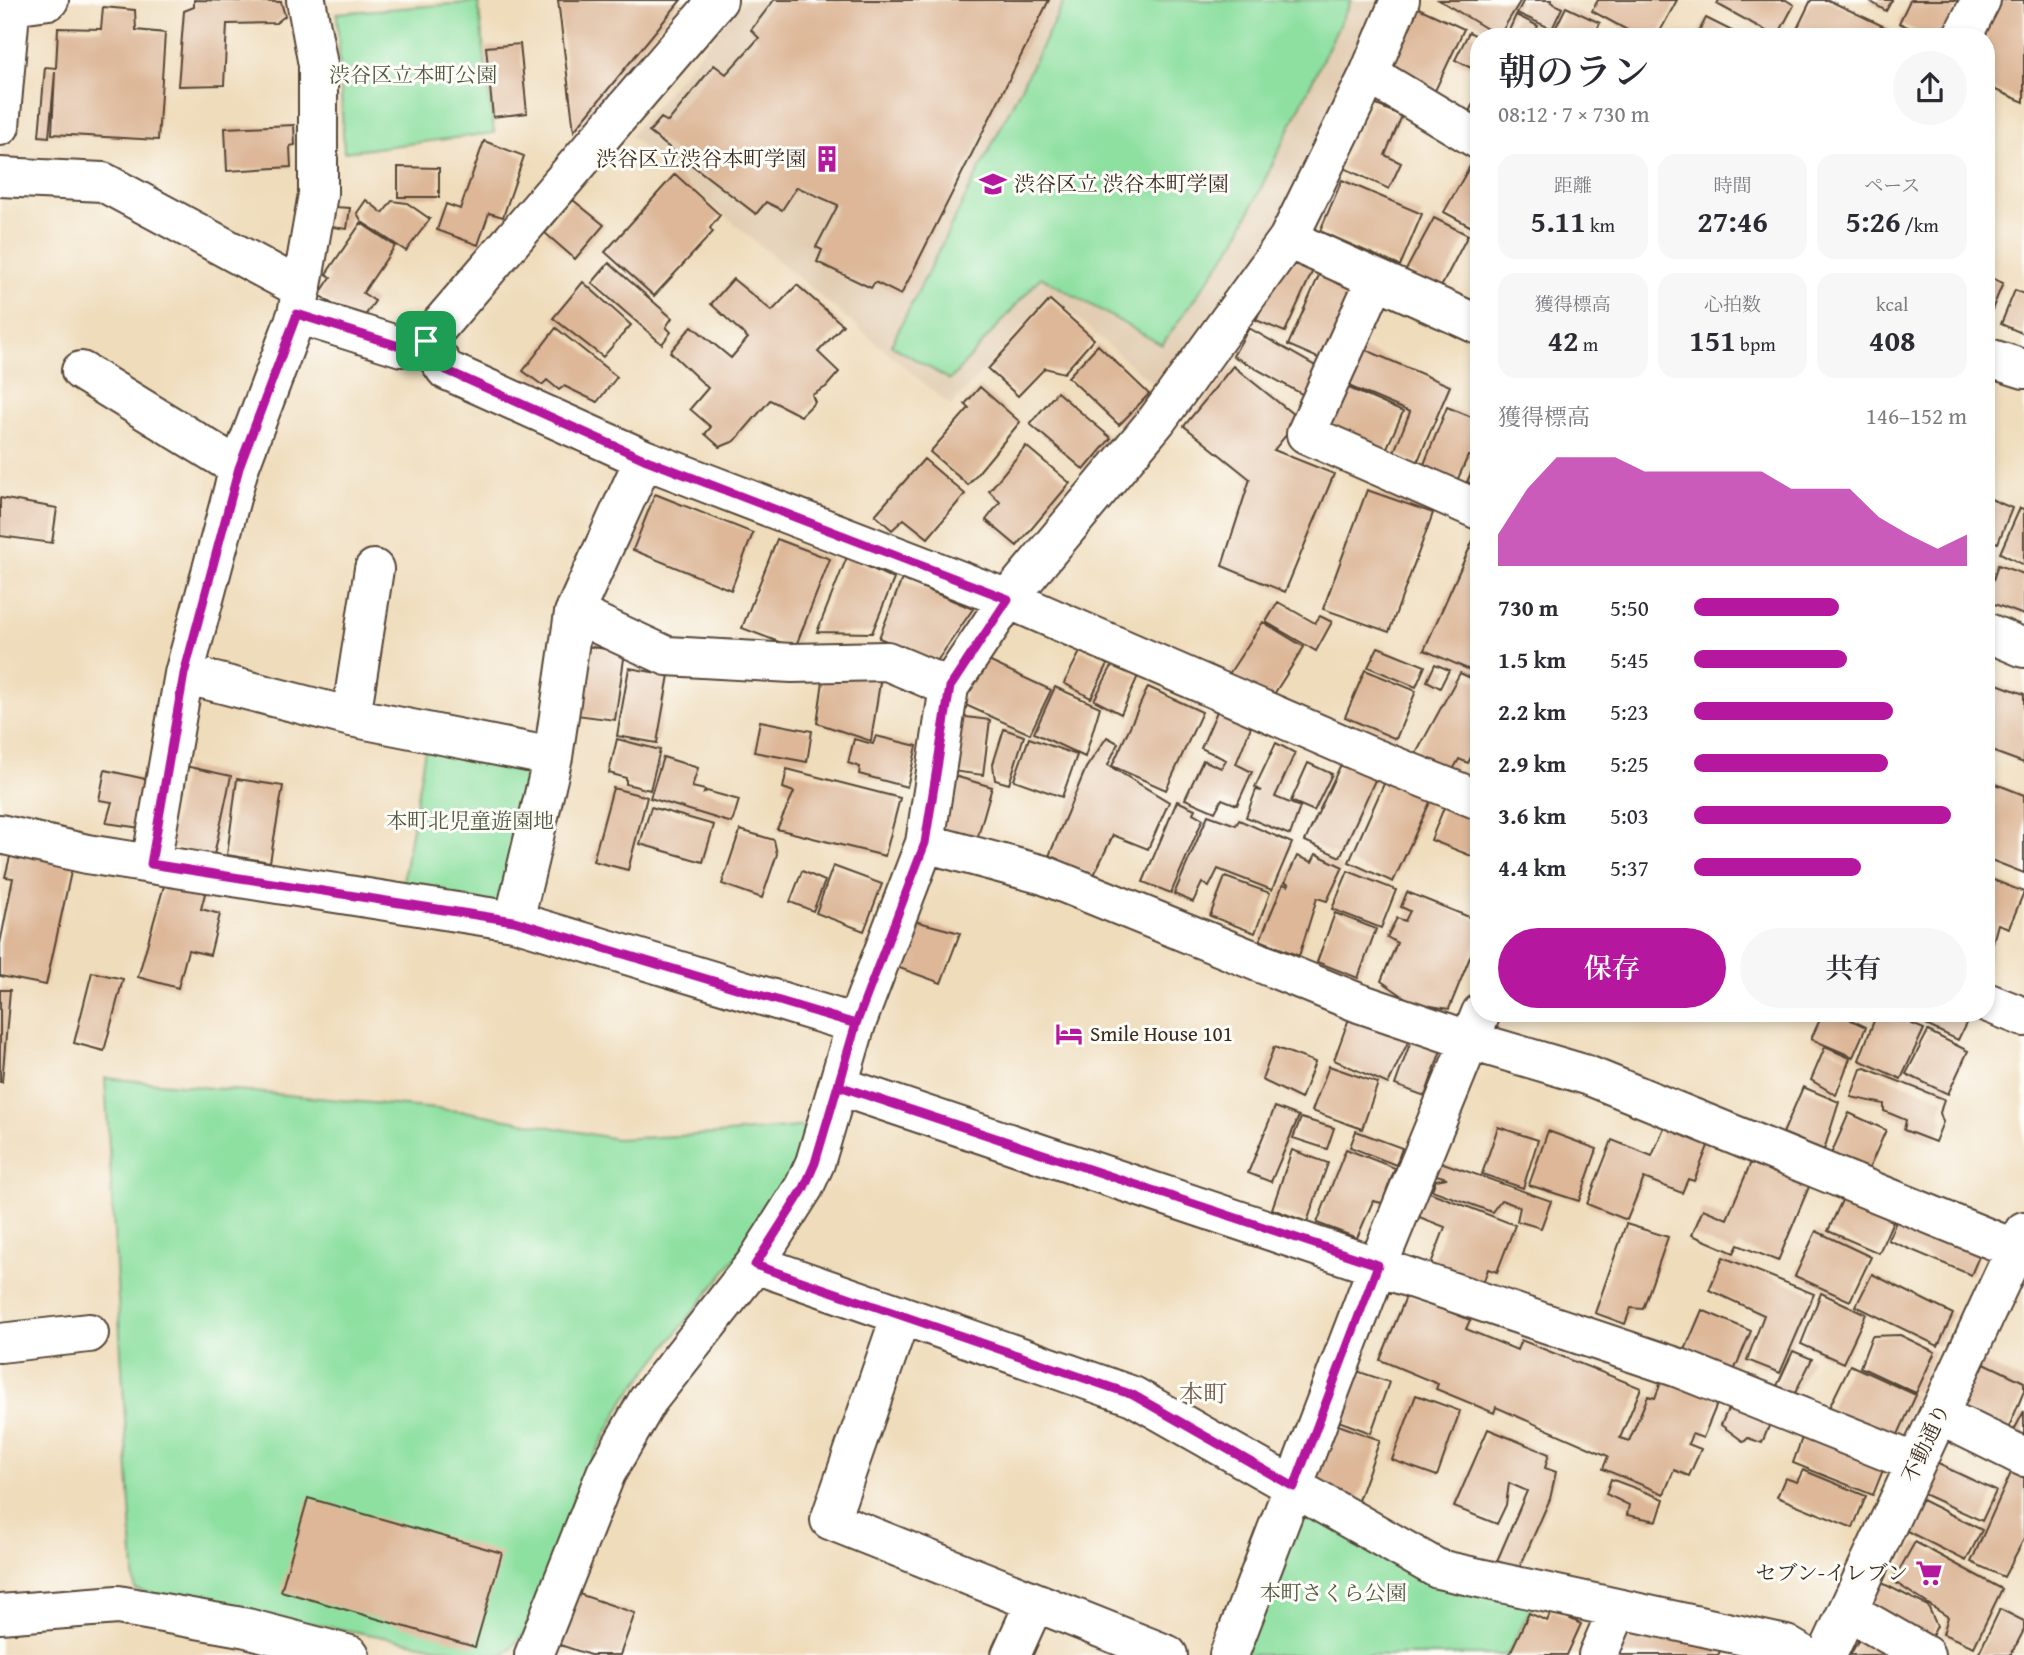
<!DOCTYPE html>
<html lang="ja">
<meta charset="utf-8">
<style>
:root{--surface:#fff;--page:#f7f7f7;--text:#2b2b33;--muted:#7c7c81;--accent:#b5179e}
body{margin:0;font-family:"Gentium Book Plus","Noto Serif JP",serif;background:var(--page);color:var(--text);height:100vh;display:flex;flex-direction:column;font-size:26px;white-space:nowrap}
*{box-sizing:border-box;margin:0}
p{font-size:23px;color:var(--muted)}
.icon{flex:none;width:38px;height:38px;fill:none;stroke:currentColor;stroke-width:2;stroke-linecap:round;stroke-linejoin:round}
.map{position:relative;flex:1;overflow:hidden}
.panel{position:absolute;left:1470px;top:28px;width:525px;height:994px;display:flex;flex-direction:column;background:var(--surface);border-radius:28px;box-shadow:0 4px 10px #0003}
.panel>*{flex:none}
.pin{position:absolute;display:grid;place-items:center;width:60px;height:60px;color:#fff;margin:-30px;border-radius:14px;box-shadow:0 4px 10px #0006}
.round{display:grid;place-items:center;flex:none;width:74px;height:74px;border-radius:37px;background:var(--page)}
.summary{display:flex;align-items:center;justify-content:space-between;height:119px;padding:0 28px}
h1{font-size:38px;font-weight:600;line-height:52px}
.stats{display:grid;grid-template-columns:repeat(3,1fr);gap:10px;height:119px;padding:7px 28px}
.stats div{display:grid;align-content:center;border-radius:18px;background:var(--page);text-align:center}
.stats b{font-size:30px;font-weight:600}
.stats small{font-size:19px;font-weight:400}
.stats p{font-size:19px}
.chart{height:196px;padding:14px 28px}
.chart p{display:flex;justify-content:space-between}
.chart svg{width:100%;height:126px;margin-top:7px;fill:var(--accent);opacity:.7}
.primary-button{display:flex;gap:14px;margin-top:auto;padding:14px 28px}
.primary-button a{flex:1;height:80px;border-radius:42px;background:var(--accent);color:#fff;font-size:28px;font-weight:600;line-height:80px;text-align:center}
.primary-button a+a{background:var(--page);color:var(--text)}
ul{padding:0 28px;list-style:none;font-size:23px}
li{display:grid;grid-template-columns:112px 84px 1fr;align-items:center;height:52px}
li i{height:18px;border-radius:9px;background:var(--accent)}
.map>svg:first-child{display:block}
.built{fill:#e2cdb2}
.green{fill:#8ee0a1;stroke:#648560;stroke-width:2}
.building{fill:#ddb798}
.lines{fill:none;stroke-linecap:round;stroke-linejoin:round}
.minor-casing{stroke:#564536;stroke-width:42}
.minor{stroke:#fff;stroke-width:38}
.route-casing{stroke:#fff;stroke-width:14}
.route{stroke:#b5179e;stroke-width:9}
.labels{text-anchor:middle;stroke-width:6;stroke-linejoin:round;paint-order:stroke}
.park-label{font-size:21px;fill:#50583f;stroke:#fdfcf7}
.poi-label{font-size:21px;fill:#3b2a1e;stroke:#fdfcf7;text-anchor:end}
.street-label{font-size:21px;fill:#3b2a1e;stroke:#fdfcf7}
.quarter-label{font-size:24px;fill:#745b49;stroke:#fdfcf7}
</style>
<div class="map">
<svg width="2024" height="1655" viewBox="0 0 2024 1655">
<rect width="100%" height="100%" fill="#fdfcf7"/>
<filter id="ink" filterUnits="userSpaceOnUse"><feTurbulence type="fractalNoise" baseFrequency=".0143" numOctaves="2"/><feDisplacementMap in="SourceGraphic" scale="14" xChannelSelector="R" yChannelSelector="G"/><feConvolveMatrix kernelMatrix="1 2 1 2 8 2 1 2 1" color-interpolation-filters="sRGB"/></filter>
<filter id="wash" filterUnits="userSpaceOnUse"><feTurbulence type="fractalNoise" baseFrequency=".00686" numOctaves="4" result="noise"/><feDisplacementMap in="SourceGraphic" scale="28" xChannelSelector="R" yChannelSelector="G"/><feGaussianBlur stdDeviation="1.57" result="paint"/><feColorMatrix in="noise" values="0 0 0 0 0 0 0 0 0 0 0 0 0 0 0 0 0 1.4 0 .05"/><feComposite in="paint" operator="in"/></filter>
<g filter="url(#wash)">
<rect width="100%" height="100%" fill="#efdcbb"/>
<path class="built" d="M745 0H1380L1277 233 1160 390 1051 296 951 406 630 136Z"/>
<path class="green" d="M1065 0H1351L1236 240 1162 345 1041 277 950 380 891 345Z
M478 2 494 133 344 152 337 13Z
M425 749 541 770 507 906 402 887Z
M105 1078 469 1112 617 1139 717 1134 809 1126 793 1170 766 1219 625 1399 580 1482 531 1627 504 1655H479L135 1590Z
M1295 1510 1536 1598 1507 1655H1240Z"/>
<g id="blocks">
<path class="building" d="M194 0 281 2 285 16 276 23 227 24 224 85 178 86 184 11 194 7Z
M558 0H681L574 131Z
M774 0H1049L901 295 875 282 871 288 817 262 822 250 816 247 838 205 797 187 782 210 766 202 756 214 649 132 661 118 668 122 714 65 726 74 759 38 751 30Z
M1439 0H1521L1499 36Z
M1524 0H1552L1551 2 1562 8 1552 29 1517 13Z
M1598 0H1677L1657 37H1640L1592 11Z
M1719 0H1786L1794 5 1777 37 1717 4Z
M1811 0H1828L1906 37H1793Z
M1868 0H1892L1886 11Z
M1910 0H1955L1959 2 1942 37H1929L1899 23Z
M1999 0H2024V102L1986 86V37H1982Z
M1414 6 1464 29 1433 95 1383 72Z
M103 7 135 10 136 30 165 33 158 140 52 134 55 72 49 137 39 136 45 67 56 68 58 28 101 29Z
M1566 7 1600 23 1594 37H1566L1553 33Z
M1516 15 1538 26 1533 37H1506Z
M1706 18 1738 34 1737 37H1696Z
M1469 32 1479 37V72L1455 60Z
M520 44 527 113 493 117 486 47Z
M1479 91V126L1465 120Z
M1372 103 1402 116 1385 155 1401 163 1389 189 1342 167Z
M294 125 295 145 290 146 291 167 227 171 225 128Z
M484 141 524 156 503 217 489 213 478 245 437 230 446 204 460 209Z
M1479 150V231L1444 212Z
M398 167 439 168V197H398Z
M675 174 720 215 710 228 713 232 654 296 605 252Z
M1342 180 1422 214 1400 266 1320 231Z
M366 200 383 213 392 201 407 203 430 219 406 251 362 222 357 213Z
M573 200 604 225 575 259 545 233Z
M334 207 350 208 347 229 332 227Z
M1434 218 1468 235 1440 289 1406 270Z
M361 223 395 246 363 293 375 301 360 323 319 295 331 277 326 274Z
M1285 255 1314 268 1285 332 1256 320Z
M609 263 672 318 666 327 671 332 662 344 592 283Z
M1320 273 1357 289 1325 361 1288 345Z
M1986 276 2003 283 1986 324Z
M733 279 772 311 797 285 843 325 818 352 839 372 826 387 812 395 815 402 801 416 770 400 735 441 720 447 705 434 711 427 690 409 708 388 670 352 692 326 731 358 748 338 711 304Z
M583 282 631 325 603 357 553 318Z
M2015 290 2024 294V334L2001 324Z
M1050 300 1094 339 1064 373 1045 368 1018 396 988 369Z
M556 328 617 377 597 402 564 386 559 390 547 380 542 385 523 371Z
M1249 328 1324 371 1309 398 1233 356Z
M1098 345 1149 394 1119 425 1068 377Z
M1359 347 1450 386 1417 463 1394 452 1410 412 1344 384Z
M1233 366 1299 419 1274 450 1334 474 1285 592 1222 566 1250 479 1184 426Z
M1342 385 1403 412 1386 450 1326 425Z
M980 387 1020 422 968 485 930 452 969 408 965 404Z
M1057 392 1111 438 1084 470 1030 424Z
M1447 407 1479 420V451L1477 456H1468L1457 481 1423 467Z
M1026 446 1070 483 1017 546 986 520 1000 502 989 491Z
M1479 455V486L1467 482Z
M924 459 965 494 928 538 904 519 892 530 875 515Z
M1367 490 1433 513 1389 632 1323 609Z
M655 494 753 533 731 590 633 550Z
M1986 497 2012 508 1998 543 1986 539Z
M0 498 57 508 52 543 0 536Z
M2020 508 2024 509V565L2000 553Z
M1479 527V674L1424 650Z
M777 539 830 559 795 648 742 628Z
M847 557 894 579 872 633 817 632Z
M1998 565 2024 574V615L1986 601Z
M902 579 973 609 937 661 879 638Z
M1278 602 1315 623 1320 616 1332 622 1316 651 1266 622Z
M1263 622 1304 647 1269 702 1225 680Z
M586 646 625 652 615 720 576 715Z
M1378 647 1425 666 1416 687 1368 667Z
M1081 650 1109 662 1091 698 1064 683Z
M982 658 1051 690 1030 734 961 703Z
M1113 664 1138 676 1121 714 1094 700Z
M1435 664 1449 670 1440 688 1427 681Z
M629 668 669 675 657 743 617 736Z
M1365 670 1416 691 1396 739 1345 717Z
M1460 673 1479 682V743L1468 763 1459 759 1449 777 1413 759Z
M824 674 881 676 871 741 817 723Z
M1986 680 2024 694V763L1986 749Z
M1055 687 1100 707 1085 757 1034 733Z
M1148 687 1202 712 1166 790 1112 766Z
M1218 709 1252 724 1236 764 1252 772 1237 805 1222 799 1215 812 1185 799 1203 760 1221 768 1226 760 1201 748Z
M958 716 990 720 983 775 951 771Z
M760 721 812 731 807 762 754 752Z
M1004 729 1024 736 1009 784 995 780 993 764Z
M876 736 917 746 907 787 859 774 860 767 848 763 854 739 873 744Z
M1107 737 1118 743 1108 765 1169 802 1148 849 1113 835 1094 875 1049 856 1086 768Z
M1029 738 1077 755 1062 797 1014 780Z
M617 739 660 750 650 790 626 784V778L609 773Z
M1276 743 1295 753 1275 797 1300 807 1290 835 1246 817 1256 790 1262 791 1255 787Z
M663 757 698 768 692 787 705 790 704 793 707 791 739 800 732 823 650 798Z
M1342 762 1376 778 1340 857 1305 841Z
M1308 763 1332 774 1314 811 1291 801Z
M185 766 231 776 214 855 169 847Z
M787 769 900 798 885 856 777 829 794 792 783 788Z
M105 770 150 780 141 828 106 823 112 802 99 800Z
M951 775 992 787 976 843 936 831Z
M1387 777 1432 798 1393 882 1349 862Z
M237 779 283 786 270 862 227 855Z
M1986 780 2024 795V873L1986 858Z
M613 788 647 797 628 870 593 861Z
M1177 801 1195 809 1193 813 1203 819 1171 893 1143 882Z
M1445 805 1479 819V859L1431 840Z
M651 807 714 825 703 862 640 844Z
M1208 815 1236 825 1239 820 1292 843 1272 890 1218 869 1209 887 1202 883 1193 902 1174 894Z
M740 830 774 840 777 854 762 898 722 884Z
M12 849 73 863 46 985 0 976V944L13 878 5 877Z
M1316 854 1343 867 1327 901 1317 898 1299 956 1260 940 1283 884 1288 886 1289 884 1285 882 1297 856 1312 862Z
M833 866 882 884 864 931 816 913Z
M802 871 825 881 813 911 790 902Z
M1348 871 1396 890 1381 928 1332 909Z
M167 875 208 882 201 909 220 914 210 955 188 950 178 988 138 977Z
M1225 877 1270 893 1255 933 1210 916Z
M1986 877 2024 892 2009 928 1998 924 1987 964Z
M1407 892 1479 921V935L1449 1009 1413 1003 1381 981 1397 943 1387 937 1397 918 1405 921 1410 911 1401 907Z
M1335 913 1376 929 1358 978 1317 962Z
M907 919 960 933 941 983 891 965Z
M92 972 123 979 104 1051 74 1043Z
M0 990H10L2 1082H0Z
M1351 1013 1409 1040 1388 1084 1334 1060Z
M1823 1013H1854L1851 1020 1866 1027 1853 1057 1811 1039Z
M1877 1013H1917L1912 1024 1924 1029 1901 1079 1859 1060Z
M1932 1013H1971L1958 1040 1926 1025Z
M1928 1031 1968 1051 1948 1094 1906 1074Z
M1413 1035 1442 1047 1425 1096 1395 1085Z
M1274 1047 1315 1062 1301 1099 1262 1080Z
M1825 1047 1850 1058 1836 1095 1811 1080Z
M1329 1066 1378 1083 1362 1129 1312 1111Z
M1865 1068 1944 1099 1940 1113 1943 1122 1935 1142 1904 1130 1906 1120 1884 1111V1104L1851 1097 1861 1069Z
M1803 1087 1839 1102 1824 1150 1783 1133Z
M1275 1107 1299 1116 1271 1182 1248 1173Z
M1849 1113 1886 1130 1868 1171 1831 1154Z
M1301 1118 1334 1128 1327 1149 1293 1138Z
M1666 1123 1710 1141 1694 1181 1688 1179 1682 1193 1644 1178 1627 1220 1587 1204 1612 1140 1652 1156Z
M1498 1127 1538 1140 1523 1188 1482 1174Z
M1356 1131 1402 1148 1396 1165 1350 1147Z
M1548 1131 1597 1149 1579 1201 1529 1185Z
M1346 1149 1395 1168 1382 1203 1373 1201 1357 1238 1317 1223Z
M1292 1150 1328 1163 1307 1222 1272 1209Z
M1761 1156 1813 1177 1778 1261 1738 1245 1734 1253 1692 1235 1703 1209 1727 1219 1751 1162 1757 1165Z
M1432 1159 1551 1201 1541 1228 1517 1221 1520 1207 1501 1200 1492 1212 1432 1190 1436 1180 1447 1178 1426 1172Z
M1419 1188 1515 1225 1497 1272 1488 1269 1483 1284 1431 1264 1445 1227 1409 1213Z
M1843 1198 1893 1221 1879 1253 1828 1231Z
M1900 1212 1983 1247 1971 1275 1888 1240Z
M1626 1224 1668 1237 1643 1309 1631 1308 1625 1324 1595 1313Z
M1816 1231 1871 1257 1850 1301 1795 1276Z
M1723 1257 1814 1294 1780 1373 1747 1360 1764 1315 1709 1290Z
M1872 1274 1953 1314 1938 1346 1856 1306Z
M1821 1293 1866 1314 1843 1363 1801 1344Z
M1407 1294 1470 1320 1466 1329 1517 1350 1521 1340 1641 1388 1620 1438 1629 1441 1648 1396 1655 1398 1663 1377 1719 1399 1703 1438 1692 1434 1688 1444 1701 1449 1689 1476 1674 1470 1664 1494 1603 1469 1608 1456 1496 1407 1494 1413 1436 1389 1438 1384 1380 1360Z
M1702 1310 1751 1331 1734 1371 1685 1350Z
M1900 1335 1935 1352 1916 1393 1860 1367 1872 1336Z
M1793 1351 1812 1359 1793 1397 1776 1388Z
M1980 1361 2024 1382V1391L2007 1432 1956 1408Z
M1850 1365 1916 1395 1896 1439 1829 1408Z
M1348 1368 1389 1382 1371 1433 1330 1418Z
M1416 1395 1460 1411 1437 1476 1392 1460Z
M1731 1402 1772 1419 1762 1443 1748 1438 1744 1442 1721 1425Z
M2024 1411V1441L2012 1434Z
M1330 1422 1380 1440 1357 1503 1309 1478Z
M1488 1429 1549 1454 1545 1468 1556 1472 1550 1499 1519 1569 1497 1561 1527 1491 1509 1483 1506 1505 1497 1524 1454 1507Z
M1804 1432 1885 1465 1873 1495 1793 1463Z
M1934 1462 1996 1491 1982 1521 1919 1492Z
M2014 1466 2024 1471V1539L2004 1577 1971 1562Z
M1803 1470 1866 1496 1853 1528 1777 1497 1785 1478 1797 1482Z
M1611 1479 1664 1499 1657 1521 1627 1515 1629 1505 1606 1494Z
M308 1498 502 1553 475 1647 281 1591Z
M1918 1498 1982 1530 1966 1561 1903 1529Z
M1915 1542 2002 1589 1974 1647 1943 1634 1948 1617 1893 1581Z
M1882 1583 1928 1606 1937 1626 1930 1640 1870 1607Z
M573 1592 635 1613 620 1655H590L554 1643Z
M2000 1609 2024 1621V1630L2011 1655H1978Z
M1552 1610 1581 1624 1567 1655H1509L1529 1613 1547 1621Z
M1626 1622 1724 1644 1718 1655H1622L1611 1648Z
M1863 1633 1901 1655H1850Z"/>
</g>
</g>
<g filter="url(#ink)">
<use href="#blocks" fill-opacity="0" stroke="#564536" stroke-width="2"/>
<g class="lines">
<defs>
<path id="minor" d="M11 5 49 0
M1962 37 1981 0
M1369 74 1479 140
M0 126 11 0
M0 177 103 182 302 289
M1288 239 1479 325
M1376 279 1306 434 1479 510
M297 314 402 347 426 341 718 0
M426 341 446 370 644 459 1008 599 1369 756 1479 800
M1986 357 2024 369
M81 371 239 468
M574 613 667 656 792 663 887 661 949 687
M1986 632 2024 648
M184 674 351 717 553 757
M351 717 374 569
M0 834 87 854 514 921 856 1024
M925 843 1044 875 1359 1003 1468 1040 1587 1075 2015 1249
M151 864 184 674 239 468 297 314 318 194V65L306 0
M514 921 553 757 574 613 644 459
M1986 1002 2024 1017
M839 1086 1679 1368 1916 1463
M755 1264 1133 1396 1438 1569 1786 1645 1803 1655
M901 1315 830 1520 1168 1655
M0 1343 89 1333
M1939 1415 2024 1457
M1848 1611 1925 1655
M0 1614 118 1605 247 1628 350 1655
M534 1655 606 1473 648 1400 755 1264 804 1187 815 1163 856 1024 925 843 949 687 1008 599 1157 420 1288 239 1369 74 1400 0
M1011 1655 1035 1602
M1229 1655 1378 1265 1481 1013
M1598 1655 1618 1609
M1827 1655 2024 1231"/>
</defs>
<use href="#minor" class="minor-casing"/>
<use href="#minor" class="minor"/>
</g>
</g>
<g class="lines" filter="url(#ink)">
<defs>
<path id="route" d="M426 341 402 347 297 314 239 468 184 674 151 864 514 921 856 1024 815 1163 804 1188 755 1265 1133 1395 1294 1487 1378 1265 839 1086 856 1024 925 843 950 687 1008 599 644 459 446 370 426 341"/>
</defs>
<use href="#route" class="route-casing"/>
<use href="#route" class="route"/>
</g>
<defs>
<symbol id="building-bare" viewBox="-9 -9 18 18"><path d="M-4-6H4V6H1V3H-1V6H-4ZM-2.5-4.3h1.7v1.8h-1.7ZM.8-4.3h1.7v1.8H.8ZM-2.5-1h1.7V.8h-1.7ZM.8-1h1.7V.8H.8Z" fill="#b5179e" stroke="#fdfcf7" stroke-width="2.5" paint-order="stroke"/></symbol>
<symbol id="school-bare" viewBox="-9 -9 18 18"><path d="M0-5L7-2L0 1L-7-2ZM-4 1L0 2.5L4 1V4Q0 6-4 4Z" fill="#b5179e" stroke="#fdfcf7" stroke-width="2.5" paint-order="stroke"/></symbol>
<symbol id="hotel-bare" viewBox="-9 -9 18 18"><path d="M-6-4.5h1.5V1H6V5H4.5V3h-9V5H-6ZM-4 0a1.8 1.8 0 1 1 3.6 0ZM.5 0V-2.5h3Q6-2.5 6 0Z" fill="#b5179e" stroke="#fdfcf7" stroke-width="2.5" paint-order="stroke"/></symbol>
<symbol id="supermarket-bare" viewBox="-9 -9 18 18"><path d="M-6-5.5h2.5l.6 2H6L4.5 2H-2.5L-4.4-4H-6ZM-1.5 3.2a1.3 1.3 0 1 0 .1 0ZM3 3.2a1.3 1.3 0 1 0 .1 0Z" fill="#b5179e" stroke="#fdfcf7" stroke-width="2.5" paint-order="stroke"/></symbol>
</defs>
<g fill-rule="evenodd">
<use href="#building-bare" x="808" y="140" width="38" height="38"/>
<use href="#school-bare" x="974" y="165" width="38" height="38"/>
<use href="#hotel-bare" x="1050" y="1015" width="38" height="38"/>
<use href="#supermarket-bare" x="1910" y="1554" width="38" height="38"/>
</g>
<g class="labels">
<g class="park-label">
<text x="413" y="82">渋谷区立本町公園</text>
<text x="470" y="828">本町北児童遊園地</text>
<text x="1333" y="1600">本町さくら公園</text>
</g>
<g class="poi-label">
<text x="806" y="166">渋谷区立渋谷本町学園</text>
<text x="1014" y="191" text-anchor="start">渋谷区立 渋谷本町学園</text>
<text x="1090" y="1041" text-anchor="start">Smile House 101</text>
<text x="1908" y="1580">セブン-イレブン</text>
</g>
<g class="street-label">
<text transform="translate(1926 1443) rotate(-65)" y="7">不動通り</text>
</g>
<g class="quarter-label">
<text x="1203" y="1402">本町</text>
</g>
</g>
</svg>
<div class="pin" style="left:426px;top:341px;background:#1e9e55"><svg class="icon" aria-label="arrive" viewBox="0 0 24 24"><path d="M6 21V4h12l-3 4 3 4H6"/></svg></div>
<section class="panel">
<div class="summary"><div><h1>朝のラン</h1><p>08:12 · 7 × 730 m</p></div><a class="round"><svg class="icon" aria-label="share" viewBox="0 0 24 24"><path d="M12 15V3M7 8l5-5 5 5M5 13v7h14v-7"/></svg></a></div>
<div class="stats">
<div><p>距離</p><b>5.11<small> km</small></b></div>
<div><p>時間</p><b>27:46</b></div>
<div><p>ペース</p><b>5:26<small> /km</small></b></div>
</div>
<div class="stats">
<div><p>獲得標高</p><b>42<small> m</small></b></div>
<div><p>心拍数</p><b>151<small> bpm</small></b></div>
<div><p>kcal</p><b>408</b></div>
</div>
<div class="chart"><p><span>獲得標高</span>146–152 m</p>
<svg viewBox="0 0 160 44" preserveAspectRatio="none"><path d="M0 44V33L10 17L20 6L30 6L40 6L50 11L60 11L70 11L80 11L90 11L100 17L110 17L120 17L130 27L140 33L150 38L160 33V44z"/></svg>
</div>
<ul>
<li><b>730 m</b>5:50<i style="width:53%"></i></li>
<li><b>1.5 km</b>5:45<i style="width:56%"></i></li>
<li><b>2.2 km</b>5:23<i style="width:73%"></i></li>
<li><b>2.9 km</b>5:25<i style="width:71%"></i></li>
<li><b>3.6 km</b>5:03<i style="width:94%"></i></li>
<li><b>4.4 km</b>5:37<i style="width:61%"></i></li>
</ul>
<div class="primary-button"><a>保存</a><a>共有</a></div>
</section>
</div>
